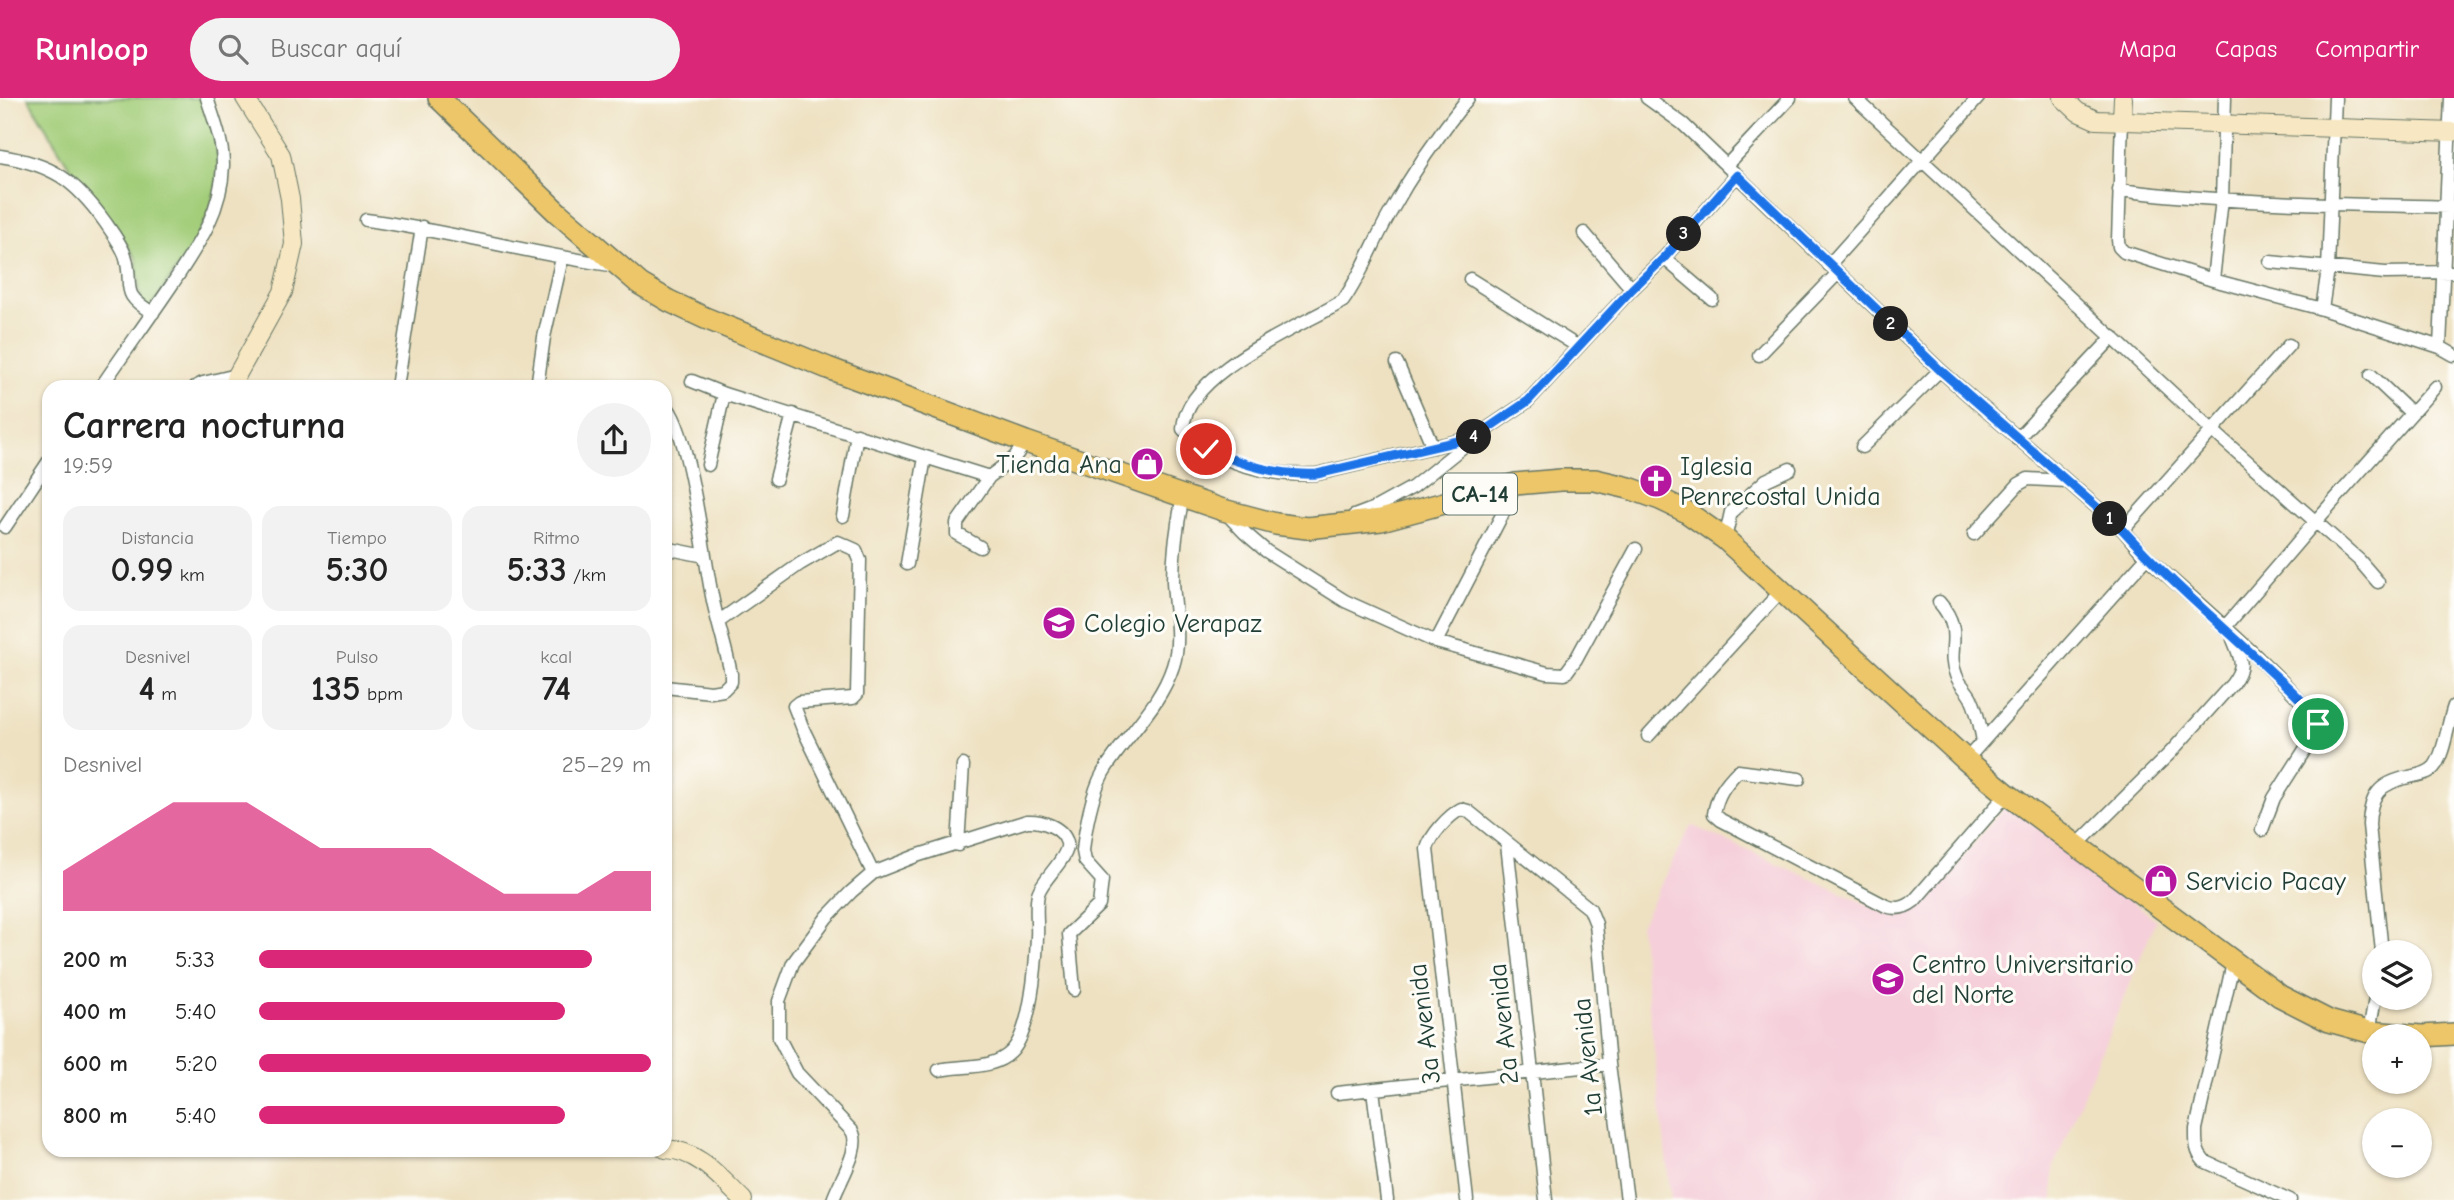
<!DOCTYPE html>
<html lang="es">
<meta charset="utf-8">
<style>
:root{--surface:#fff;--page:#f2f2f2;--text:#222;--muted:#767676;--accent:#db2777}
body{margin:0;font-family:"Comic Neue",sans-serif;background:var(--page);color:var(--text);height:100vh;display:flex;flex-direction:column;font-size:26px;white-space:nowrap}
*{box-sizing:border-box;margin:0}
p{font-size:23px;color:var(--muted)}
.icon{flex:none;width:38px;height:38px;fill:none;stroke:currentColor;stroke-width:2;stroke-linecap:round;stroke-linejoin:round}
.map{position:relative;flex:1;overflow:hidden}
.details{position:absolute;left:42px;top:282px;width:630px;height:777px;display:flex;flex-direction:column;background:var(--surface);border-radius:21px;box-shadow:0 2px 5px #0004}
.details>*{flex:none}
.controls{position:absolute;left:2362px;top:842px;display:grid;gap:14px}
.controls a{display:grid;place-items:center;width:70px;height:70px;border-radius:50%;background:var(--surface);box-shadow:0 2px 5px #0004;font-size:35px}
.pin{position:absolute;display:grid;place-items:center;width:60px;height:60px;color:#fff;margin:-30px;border:4px solid #fff;border-radius:50%;box-shadow:0 2px 7px #0007}
.km{position:absolute;width:35px;height:35px;margin:-18px;border-radius:50%;background:#222;color:#fff;font-size:19px;line-height:35px;text-align:center}
.round{display:grid;place-items:center;flex:none;width:74px;height:74px;border-radius:37px;background:var(--page)}
.head{display:flex;align-items:center;justify-content:space-between;height:119px;padding:0 21px}
h1{font-size:38px;font-weight:800;line-height:52px}
.figures{display:grid;grid-template-columns:repeat(3,1fr);gap:10px;height:119px;padding:7px 21px}
.figures div{display:grid;align-content:center;border-radius:18px;background:var(--page);text-align:center}
.figures b{font-size:35px;font-weight:800}
.figures small{font-size:19px;font-weight:400}
.figures p{font-size:19px}
.chart{height:196px;padding:14px 21px}
.chart p{display:flex;justify-content:space-between}
.chart svg{width:100%;height:126px;margin-top:7px;fill:var(--accent);opacity:.7}
ul{padding:0 21px;list-style:none;font-size:23px}
li{display:grid;grid-template-columns:112px 84px 1fr;align-items:center;height:52px}
li i{height:18px;border-radius:9px;background:var(--accent)}
header{display:flex;align-items:center;gap:42px;box-sizing:border-box;height:98px;padding:0 35px;background:var(--accent);color:#fff}
header strong{font-size:33px}
nav{display:flex;gap:38px;margin-inline-start:auto;font-size:24px}
.search{width:490px;height:63px;background:var(--page);display:flex;align-items:center;gap:18px;box-sizing:border-box;padding:0 24px;border-radius:38px;color:var(--muted);font-size:26px}
.map>svg:first-child{display:block}
.built{fill:#f5cfda}
.green{fill:#a3cd79;stroke:#618556;stroke-width:2}
.lines{fill:none;stroke-linecap:round;stroke-linejoin:round}
.street-casing{stroke:#677665;stroke-width:15}
.secondary-casing{stroke:#677665;stroke-width:20}
.highway-casing{stroke:#677665;stroke-width:24}
.street{stroke:#fff;stroke-width:12}
.secondary{stroke:#f7e8c3;stroke-width:18}
.highway{stroke:#ecc669;stroke-width:21}
.route-casing{stroke:#fff;stroke-width:14}
.route{stroke:#1a73e8;stroke-width:9}
.labels{text-anchor:middle;stroke-width:6;stroke-linejoin:round;paint-order:stroke}
.shield{fill:#fdfcf7;stroke:#62766e;stroke-width:2}
.shield-label{font-size:24px;font-weight:bold;fill:#1f3d34}
.poi-label{font-size:26px;fill:#1f3d34;stroke:#fdfcf7;text-anchor:start}
.street-label{font-size:26px;fill:#1f3d34;stroke:#fdfcf7}
</style>
<header>
<strong>Runloop</strong>
<div class="search"><svg class="icon" aria-label="search" viewBox="0 0 24 24"><circle cx="10" cy="10" r="6"/><path d="M15 15l6 6"/></svg>Buscar aquí</div>
<nav><a>Mapa</a><a>Capas</a><a>Compartir</a></nav>
</header>
<div class="map">
<svg width="2454" height="1102" viewBox="0 0 2454 1102">
<rect width="100%" height="100%" fill="#fdfcf7"/>
<filter id="ink" filterUnits="userSpaceOnUse"><feTurbulence type="fractalNoise" baseFrequency=".0143" numOctaves="2"/><feDisplacementMap in="SourceGraphic" scale="14" xChannelSelector="R" yChannelSelector="G"/><feConvolveMatrix kernelMatrix="1 2 1 2 8 2 1 2 1" color-interpolation-filters="sRGB"/></filter>
<filter id="wash" filterUnits="userSpaceOnUse"><feTurbulence type="fractalNoise" baseFrequency=".00686" numOctaves="4" result="noise"/><feDisplacementMap in="SourceGraphic" scale="28" xChannelSelector="R" yChannelSelector="G"/><feGaussianBlur stdDeviation="1.57" result="paint"/><feColorMatrix in="noise" values="0 0 0 0 0 0 0 0 0 0 0 0 0 0 0 0 0 1.4 0 .05"/><feComposite in="paint" operator="in"/></filter>
<g filter="url(#wash)">
<rect width="100%" height="100%" fill="#eee1c1"/>
<path class="built" d="M2007 706 2156 822 2053 1070V1102H1671L1640 828 1691 727 1880 812 1902 817 1922 809Z"/>
<path class="green" d="M28 0H211C213 23 218 47 218 70 217 124 178 168 150 210L141 206 136 160 70 70Z"/>
</g>
<g filter="url(#ink)">
<g class="lines">
<defs>
<path id="street" d="M1468 0C1438 37 1412 75 1389 117 1373 145 1362 176 1343 203 1300 229 1185 274 1183 331 1214 365 1271 379 1317 376L1475 339
M1647 0 1683 26 1940 272 2123 432C2131 441 2139 452 2148 460 2173 484 2319 607 2318 631L2274 700 2262 732
M1855 0 2213 333 2359 462 2378 484
M2122 21 2118 142 2119 149 2124 154 2213 182 2322 211 2440 249 2454 257
M0 58C52 66 75 82 105 124 112 134 121 146 125 157 135 189 117 194 153 215
M1727 67 1790 0
M2119 92C2230 106 2342 106 2454 109
M366 122C451 133 533 157 617 168
M1584 135 1632 191
M1664 160 1712 201
M2270 164 2385 175 2454 174
M1829 167 1978 0
M1470 181 1577 248
M2213 182 2222 101 2225 0
M2322 211 2328 171 2335 0
M2440 249 2451 0
M1759 257 1837 176
M1397 265 1433 349
M2371 277 2411 315
M692 283 724 296 989 379
M101 289C124 255 148 222 171 188 196 150 222 114 223 67 223 44 214 22 207 0
M195 289 203 285 237 277
M397 289 422 129
M537 289 544 239 562 160
M665 307C689 329 704 460 712 498 717 524 726 550 731 576V584L723 592 711 594 665 589
M2017 341 2113 239
M1862 349 1940 272
M708 367 724 296
M776 381 793 316
M1226 415 1245 435 1266 453 1345 503 1436 544 1547 575 1565 576 1576 561 1636 451
M843 418 857 336
M1354 418 1375 410 1413 389 1475 339 1528 303 1632 191 1664 160 1737 77
M5 429 49 363
M2123 432 2289 247
M1974 436 2019 386 2028 381 2067 383
M1725 441 1731 414 1766 382 1790 371
M980 449 957 436V425L989 379 1014 360 1026 344
M665 450 705 458
M907 466 925 359
M1939 504C1966 535 1945 551 1956 577 1959 586 1967 592 1971 600 1978 614 1980 628 1983 643
M718 524 800 466 838 444 856 452 860 462 857 596 853 600 799 604 794 608 803 631 873 775
M2225 529 2315 424 2435 289
M1436 544 1502 417 1515 386
M1648 638 1782 492
M1966 662 2147 459
M1799 681 1738 673C1725 686 1717 697 1714 716L1721 722 1886 808C1897 812 1905 810 1914 803L2007 696
M1507 746 1546 1102
M958 747 963 667
M2077 747 2170 655 2232 586C2246 567 2241 562 2233 541
M2382 854 2369 727C2370 697 2379 685 2409 679 2418 677 2428 676 2434 669 2444 658 2448 624 2454 608
M2233 865 2196 1031C2196 1044 2195 1053 2204 1063L2290 1102
M1074 892 1069 836 1099 807 1102 782 1085 763 1083 753C1085 731 1092 695 1103 675 1124 639 1160 609 1173 568 1182 541 1174 511 1173 483 1173 454 1177 427 1183 398
M2369 934 2375 900
M1373 992 1387 1102
M1337 995 1609 966
M833 1102C839 1083 862 1050 852 1033L797 975 779 940V903L793 865 827 819 851 794 873 775 916 758 1027 723C1041 722 1063 729 1067 745 1070 759 1041 782 1038 796 1035 809 1038 826 1037 839 1036 867 1031 934 1011 954 993 972 962 967 939 972
M1467 1102 1427 751C1431 737 1448 718 1461 711L1468 713 1590 811 1596 826 1609 966 1627 1102"/>
<path id="secondary" d="M2063 0 2078 14 2096 22 2454 34
M2122 21 2123 0
M234 289 237 277 283 194 294 146 290 101 281 57 245 0
M665 1051C699 1052 720 1080 743 1102"/>
<path id="highway" d="M439 0 558 115 640 186 669 203 705 220 828 270 1026 344 1223 412 1276 426 1307 430 1381 422 1515 386 1561 382H1595L1629 390 1660 401 1685 413 1725 441 1966 662 2007 696 2280 898 2329 923 2369 934 2422 938 2454 936"/>
</defs>
<use href="#street" class="street-casing"/>
<use href="#secondary" class="secondary-casing"/>
<use href="#highway" class="highway-casing"/>
<use href="#street" class="street"/>
<use href="#secondary" class="secondary"/>
<use href="#highway" class="highway"/>
</g>
</g>
<g class="lines" filter="url(#ink)">
<defs>
<path id="route" d="M1206 351C1242 366 1277 378 1317 376L1475 339 1528 303 1632 191 1664 160 1737 77 1940 272 2123 432C2166 480 2216 522 2263 566 2281 584 2307 603 2318 626"/>
</defs>
<use href="#route" class="route-casing"/>
<use href="#route" class="route"/>
</g>
<defs>
<symbol id="shop-disc" viewBox="-11 -11 22 22"><circle r="9.5" fill="#b5179e" stroke="#fdfcf7"/><path d="M-5-2.5h2.3a2.7 3.5 0 0 1 5.4 0H5L5.5 6h-11ZM-1.5-2.5h3a1.5 2.3 0 0 0-3 0Z" fill="#fff"/></symbol>
<symbol id="church-disc" viewBox="-11 -11 22 22"><circle r="9.5" fill="#b5179e" stroke="#fdfcf7"/><path d="M-1.2-6h2.4v3.5h3.3v2.4h-3.3V6h-2.4V-.1h-3.3v-2.4h3.3Z" fill="#fff"/></symbol>
<symbol id="university-disc" viewBox="-11 -11 22 22"><circle r="9.5" fill="#b5179e" stroke="#fdfcf7"/><path d="M0-5L7-2L0 1L-7-2ZM-4 1L0 2.5L4 1V4Q0 6-4 4Z" fill="#fff"/></symbol>
</defs>
<g fill-rule="evenodd">
<use href="#shop-disc" x="1128" y="347" width="38" height="38"/>
<use href="#church-disc" x="1637" y="364" width="38" height="38"/>
<use href="#university-disc" x="1040" y="506" width="38" height="38"/>
<use href="#shop-disc" x="2142" y="764" width="38" height="38"/>
<use href="#university-disc" x="1869" y="862" width="38" height="38"/>
</g>
<g class="labels">
<rect class="shield" x="1443" y="375.5" width="74" height="41" rx="5"/>
<g class="shield-label">
<text x="1480" y="404">CA-14</text>
</g>
<g class="poi-label">
<text x="1122" y="375" text-anchor="end">Tienda Ana</text>
<text x="1680" y="377">Iglesia<tspan x="1680" dy="30">Penrecostal Unida</tspan></text>
<text x="1084" y="534">Colegio Verapaz</text>
<text x="2186" y="792">Servicio Pacay</text>
<text x="1912" y="875">Centro Universitario<tspan x="1912" dy="30">del Norte</tspan></text>
</g>
<g class="street-label">
<text transform="translate(1424 926) rotate(-97)" y="9">3a Avenida</text>
<text transform="translate(1503 926) rotate(-96)" y="9">2a Avenida</text>
<text transform="translate(1587 959) rotate(-96)" y="9">1a Avenida</text>
</g>
</g>
</svg>
<div class="controls">
<a><svg class="icon" aria-label="layers" viewBox="0 0 24 24"><path d="M12 4l9 5-9 5-9-5zM3 14l9 5 9-5"/></svg></a>
<a>+</a>
<a>−</a>
</div>
<div class="pin" style="left:2318px;top:626px;background:#1e9e55"><svg class="icon" aria-label="arrive" viewBox="0 0 24 24"><path d="M6 21V4h12l-3 4 3 4H6"/></svg></div>
<div class="pin" style="left:1206px;top:351px;background:#d93025"><svg class="icon" aria-label="check" viewBox="0 0 24 24"><path d="M5 12l5 5 9-10"/></svg></div>
<b class="km" style="left:2110px;top:421px">1</b>
<b class="km" style="left:1891px;top:226px">2</b>
<b class="km" style="left:1684px;top:136px">3</b>
<b class="km" style="left:1474px;top:339px">4</b>
<section class="details">
<div class="head"><div><h1>Carrera nocturna</h1><p>19:59</p></div><a class="round"><svg class="icon" aria-label="share" viewBox="0 0 24 24"><path d="M12 15V3M7 8l5-5 5 5M5 13v7h14v-7"/></svg></a></div>
<div class="figures">
<div><p>Distancia</p><b>0.99<small> km</small></b></div>
<div><p>Tiempo</p><b>5:30</b></div>
<div><p>Ritmo</p><b>5:33<small> /km</small></b></div>
</div>
<div class="figures">
<div><p>Desnivel</p><b>4<small> m</small></b></div>
<div><p>Pulso</p><b>135<small> bpm</small></b></div>
<div><p>kcal</p><b>74</b></div>
</div>
<div class="chart"><p><span>Desnivel</span>25–29 m</p>
<svg viewBox="0 0 160 44" preserveAspectRatio="none"><path d="M0 44V30L10 22L20 14L30 6L40 6L50 6L60 14L70 22L80 22L90 22L100 22L110 30L120 38L130 38L140 38L150 30L160 30V44z"/></svg>
</div>
<ul>
<li><b>200 m</b>5:33<i style="width:85%"></i></li>
<li><b>400 m</b>5:40<i style="width:78%"></i></li>
<li><b>600 m</b>5:20<i style="width:100%"></i></li>
<li><b>800 m</b>5:40<i style="width:78%"></i></li>
</ul>
</section>
</div>
